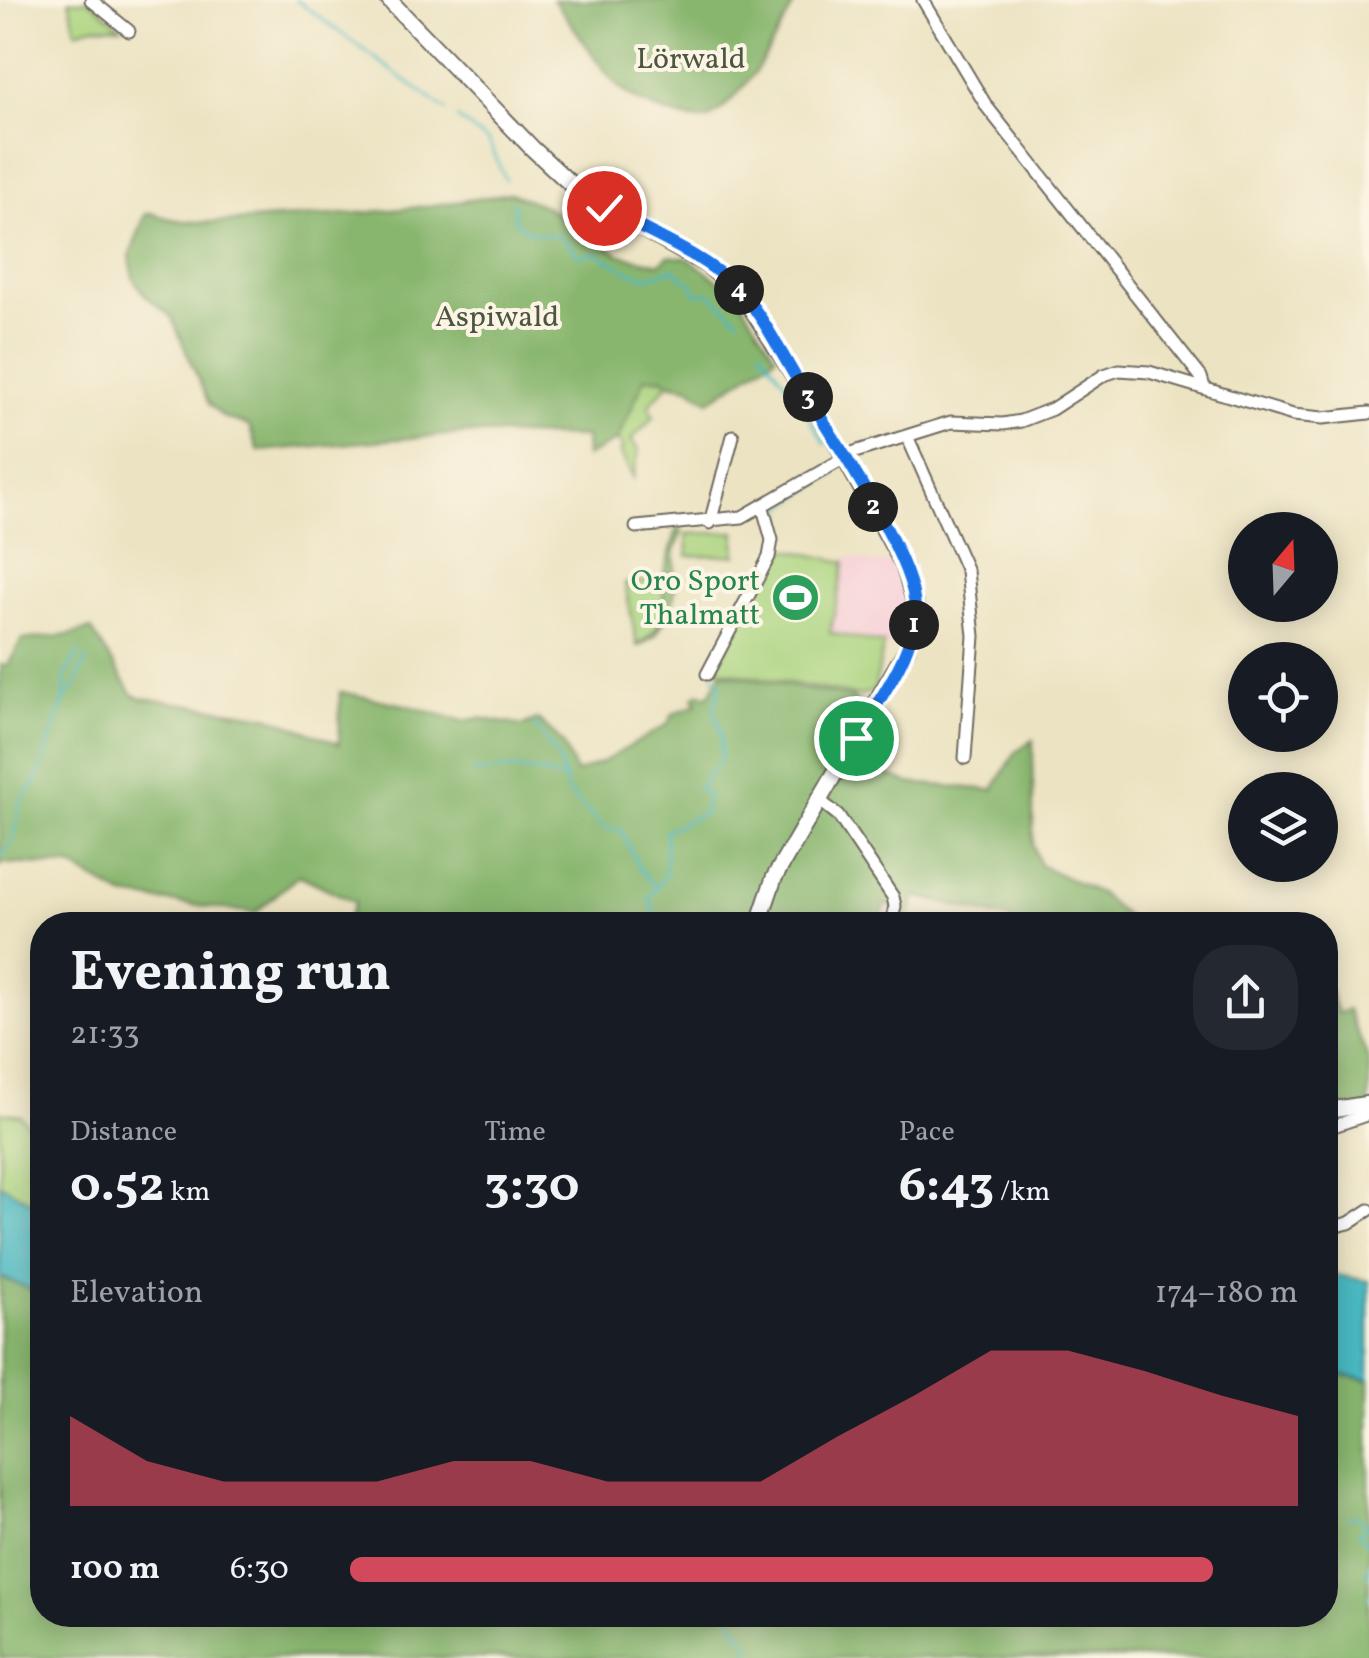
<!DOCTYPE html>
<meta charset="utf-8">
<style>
:root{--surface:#171b24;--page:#242831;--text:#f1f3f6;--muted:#9ea1a6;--accent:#d1495b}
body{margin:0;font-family:Vollkorn,serif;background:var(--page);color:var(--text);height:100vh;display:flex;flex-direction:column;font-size:38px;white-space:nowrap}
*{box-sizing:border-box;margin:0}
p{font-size:32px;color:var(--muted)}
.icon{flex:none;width:55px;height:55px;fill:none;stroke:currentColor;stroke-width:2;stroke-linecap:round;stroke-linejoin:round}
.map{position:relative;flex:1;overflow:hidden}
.drawer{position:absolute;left:30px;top:912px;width:1308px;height:715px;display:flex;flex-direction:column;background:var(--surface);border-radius:40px;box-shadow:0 5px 25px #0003}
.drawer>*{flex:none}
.needle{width:65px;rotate:19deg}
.fabs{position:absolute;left:1228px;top:512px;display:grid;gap:20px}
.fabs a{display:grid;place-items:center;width:110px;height:110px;border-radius:50%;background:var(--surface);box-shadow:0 5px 25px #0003;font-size:50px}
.pin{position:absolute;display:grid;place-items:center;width:85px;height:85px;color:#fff;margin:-42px;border:5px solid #fff;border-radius:50%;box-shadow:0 2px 10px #0007}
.km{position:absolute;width:50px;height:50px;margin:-25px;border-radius:50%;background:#222;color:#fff;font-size:28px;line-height:50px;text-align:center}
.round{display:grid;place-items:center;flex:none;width:105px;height:105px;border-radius:40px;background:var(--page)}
.overview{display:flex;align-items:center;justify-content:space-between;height:170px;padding:0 40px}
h1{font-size:55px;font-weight:700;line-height:75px}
.figures{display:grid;grid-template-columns:repeat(3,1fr);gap:15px;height:170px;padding:10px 40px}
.figures div{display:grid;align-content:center}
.figures b{font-size:50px;font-weight:700}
.figures small{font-size:28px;font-weight:400}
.figures p{font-size:28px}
.chart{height:280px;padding:20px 40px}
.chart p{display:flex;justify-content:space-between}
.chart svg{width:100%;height:180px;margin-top:10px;fill:var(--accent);opacity:.7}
ul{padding:0 40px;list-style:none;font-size:32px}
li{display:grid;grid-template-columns:160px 120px 1fr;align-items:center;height:75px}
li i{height:25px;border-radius:12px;background:var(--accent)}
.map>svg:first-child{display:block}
.built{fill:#f6cfd7}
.green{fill:#abd47f;stroke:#6b8055;stroke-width:2.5}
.forest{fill:#88b66e;stroke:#5a704c;stroke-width:2.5}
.water{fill:#4ab9c2;stroke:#3a7276;stroke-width:2.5}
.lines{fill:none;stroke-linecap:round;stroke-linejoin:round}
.stream{stroke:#4ab9c2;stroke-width:2.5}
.minor-casing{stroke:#6f6b60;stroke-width:15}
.major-casing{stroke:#6f6b60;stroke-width:19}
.minor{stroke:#fff;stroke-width:11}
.major{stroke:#fff;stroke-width:15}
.route-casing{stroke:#fff;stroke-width:20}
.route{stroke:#1a73e8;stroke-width:12}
.labels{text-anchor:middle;stroke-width:8;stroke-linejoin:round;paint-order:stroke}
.park-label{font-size:30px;fill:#4b5540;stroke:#fcf5e5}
.leisure-label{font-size:30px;fill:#27864d;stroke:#fcf5e5;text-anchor:end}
</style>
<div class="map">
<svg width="1369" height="1658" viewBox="0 0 1369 1658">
<rect width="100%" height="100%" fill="#fcf5e5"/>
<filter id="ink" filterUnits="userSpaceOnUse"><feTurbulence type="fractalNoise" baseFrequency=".01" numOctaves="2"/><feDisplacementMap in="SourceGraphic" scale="20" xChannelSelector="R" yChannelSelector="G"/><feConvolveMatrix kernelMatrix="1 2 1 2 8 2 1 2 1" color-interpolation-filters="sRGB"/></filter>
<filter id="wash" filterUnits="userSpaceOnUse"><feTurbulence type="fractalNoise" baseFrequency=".0048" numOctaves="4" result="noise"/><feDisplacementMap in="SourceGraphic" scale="40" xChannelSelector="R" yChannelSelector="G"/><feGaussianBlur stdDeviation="2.25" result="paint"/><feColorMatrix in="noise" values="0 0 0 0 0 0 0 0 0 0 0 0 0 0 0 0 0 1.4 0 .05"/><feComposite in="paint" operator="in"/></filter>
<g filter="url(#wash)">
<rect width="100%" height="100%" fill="#ece3c2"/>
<path class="built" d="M846 556 878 563H897L910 604 902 648 830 633Z"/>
<path class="green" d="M69 0H89L121 27 94 26 76 31Z
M645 378H663L669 383 649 405 654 417 631 440 639 450 633 478 620 452 623 447 617 440Z
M735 532 736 555 688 556 687 534Z
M785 549 845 562 830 633 884 644 874 691 859 696 715 669 772 562Z
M663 578C664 606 666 630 637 645L625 584Z
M0 1112 20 1115 27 1124 42 1131V1294L0 1277Z"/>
<path class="forest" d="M553 0H796C773 44 749 93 707 120 679 120 633 104 614 82 592 56 575 26 553 0Z
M510 193 547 207 620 255 660 264 668 256 687 258 737 294 776 356 709 401 689 387 669 383 663 378H645L617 440 586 457 585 437 469 433 258 451 249 426 223 417 209 404 171 316 146 296 133 278 130 256 145 215 150 213C191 229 237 220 280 218 358 214 433 208 510 193Z
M677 529H681L682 532 674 553 675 589 671 610 656 635 638 647 659 626 665 613 663 578Z
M91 629 133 695 142 698 268 716 339 744 340 692 405 705 463 721 480 718 522 726 538 720 562 742 576 773 603 762 668 724 673 714 697 704 694 697 700 693 709 696 721 673 854 698 860 709 844 744 890 776 909 783 993 790 1016 752 1033 740V846L1040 865 1099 893 1136 925H1032L915 896 908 925H896L899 908 885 905 880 925H346L355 902 299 875 255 913 123 896 71 866 3 863 0 866V665H8L22 640 70 635Z
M1330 992 1337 1013 1348 1010 1369 1061V1111L1325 1125V993Z
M0 1277 42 1294V1615H1325V1363L1339 1374 1369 1380V1658H0Z"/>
<path class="water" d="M0 1184 42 1208V1294L0 1277Z
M1325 1273 1369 1281V1380L1339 1374 1325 1363Z"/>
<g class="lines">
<path class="stream" d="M296 0 446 110
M457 118 489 142 506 181
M514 202V220C527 236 542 233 560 236L580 256 596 253 628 271 647 277 673 269 694 286 695 293H709L739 319
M761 350 798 399
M807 414 825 444
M780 540 783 507 836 473
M64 697 65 675 79 653
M534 724 558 757 568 792 604 828 621 830 639 868 656 888
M473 771C488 775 500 768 514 769 532 771 547 773 563 779
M0 857 14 840 20 804 38 778 64 700 76 685 86 659
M658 925 649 898 666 873V830L703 814 708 795 698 788 721 760V732L714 708 721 683 713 675
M1348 1518 1356 1516 1366 1523V1527L1359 1532 1369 1545
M1369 1564 1366 1572 1369 1576
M1369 1594V1599
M729 1615 750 1648 749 1658"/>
</g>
</g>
<g filter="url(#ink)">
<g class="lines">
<defs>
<path id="minor" d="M91 0 129 31
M923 0 987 107 1201 377 1204 387
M907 436 967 571 974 636 965 758
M710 523 733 436
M636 527 742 517 855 452 951 422 1003 424 1021 421 1052 409 1104 375 1119 370 1149 372 1293 415 1323 418 1369 413
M707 674 769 557 772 540 763 508
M819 800 838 815 893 897 895 906 891 925
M1325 1129 1369 1114
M1325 1229 1349 1223 1369 1210"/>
<path id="major" d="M389 0 533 149 573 186 605 208 707 265 743 295 836 442 904 566 915 603 914 622 907 649 774 878 758 925
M1325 1111 1369 1104"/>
</defs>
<use href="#minor" class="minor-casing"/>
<use href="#major" class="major-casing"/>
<use href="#minor" class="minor"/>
<use href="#major" class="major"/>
</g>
</g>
<g class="lines" filter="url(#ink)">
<defs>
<path id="route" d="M604 208C647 233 699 252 735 286 761 311 779 350 798 381 827 428 915 558 915 608 915 655 878 700 856 738"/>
</defs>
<use href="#route" class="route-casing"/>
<use href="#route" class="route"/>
</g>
<defs>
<symbol id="stadium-disc" viewBox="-11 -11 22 22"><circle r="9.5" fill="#2e9e5b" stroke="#fcf5e5"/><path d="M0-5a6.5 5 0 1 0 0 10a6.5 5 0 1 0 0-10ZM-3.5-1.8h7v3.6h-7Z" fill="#fff"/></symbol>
</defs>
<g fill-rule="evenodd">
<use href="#stadium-disc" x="768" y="570" width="55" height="55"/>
</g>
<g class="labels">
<g class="park-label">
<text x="691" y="68">Lörwald</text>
<text x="497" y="326">Aspiwald</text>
</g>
<g class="leisure-label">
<text x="760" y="590">Oro Sport<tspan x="760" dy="34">Thalmatt</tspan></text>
</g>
</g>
</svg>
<div class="fabs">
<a><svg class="needle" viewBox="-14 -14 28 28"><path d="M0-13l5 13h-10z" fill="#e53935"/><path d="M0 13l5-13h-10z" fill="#9ea1a6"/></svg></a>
<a><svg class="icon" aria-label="locate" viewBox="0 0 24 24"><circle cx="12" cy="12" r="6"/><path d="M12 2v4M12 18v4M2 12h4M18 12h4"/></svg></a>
<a><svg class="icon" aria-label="layers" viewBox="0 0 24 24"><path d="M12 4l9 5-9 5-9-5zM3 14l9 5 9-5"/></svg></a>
</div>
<div class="pin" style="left:856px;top:738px;background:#1e9e55"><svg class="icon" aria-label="arrive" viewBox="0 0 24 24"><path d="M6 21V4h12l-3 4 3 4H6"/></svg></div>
<div class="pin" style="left:604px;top:208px;background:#d93025"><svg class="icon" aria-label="check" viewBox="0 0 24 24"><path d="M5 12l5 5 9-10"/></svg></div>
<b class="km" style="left:914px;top:625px">1</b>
<b class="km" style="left:873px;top:507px">2</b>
<b class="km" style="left:808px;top:397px">3</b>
<b class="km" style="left:739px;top:290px">4</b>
<section class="drawer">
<div class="overview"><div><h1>Evening run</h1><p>21:33</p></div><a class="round"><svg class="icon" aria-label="share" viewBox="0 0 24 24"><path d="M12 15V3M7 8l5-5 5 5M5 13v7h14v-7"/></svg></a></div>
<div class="figures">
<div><p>Distance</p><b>0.52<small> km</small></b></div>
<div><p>Time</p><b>3:30</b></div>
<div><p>Pace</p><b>6:43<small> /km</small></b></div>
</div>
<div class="chart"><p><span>Elevation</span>174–180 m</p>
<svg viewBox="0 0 160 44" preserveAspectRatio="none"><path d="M0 44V22L10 33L20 38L30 38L40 38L50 33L60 33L70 38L80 38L90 38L100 27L110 17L120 6L130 6L140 11L150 17L160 22V44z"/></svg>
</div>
<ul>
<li><b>100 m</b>6:30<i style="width:91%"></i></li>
</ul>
</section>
</div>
